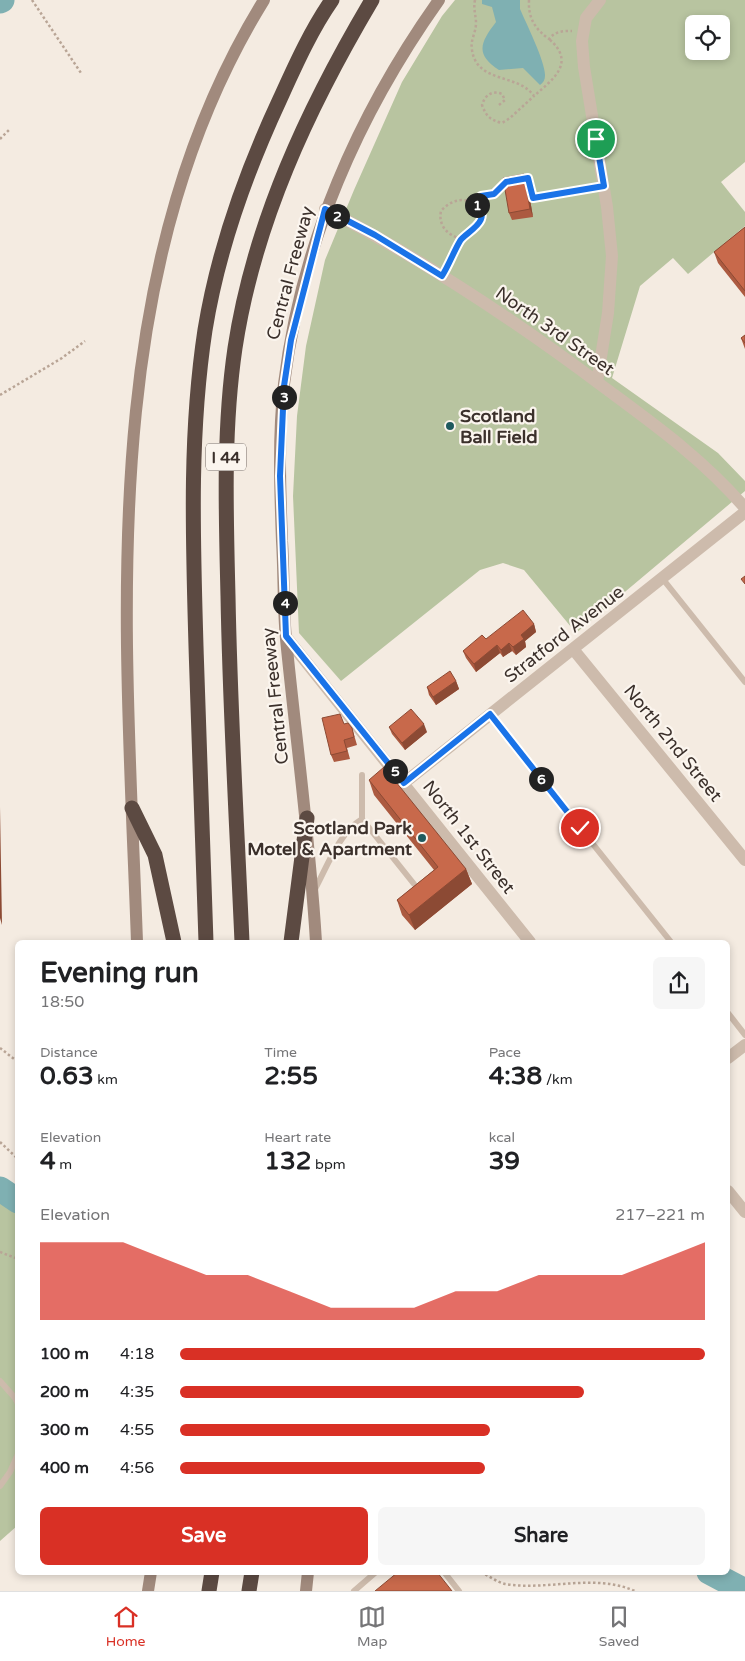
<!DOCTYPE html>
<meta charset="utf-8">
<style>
:root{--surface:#fff;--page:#f6f6f6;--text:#202124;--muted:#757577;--line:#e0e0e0;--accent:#d93025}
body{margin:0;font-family:"Varela Round",sans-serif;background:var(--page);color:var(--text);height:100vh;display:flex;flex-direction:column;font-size:19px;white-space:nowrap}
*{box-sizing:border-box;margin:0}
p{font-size:16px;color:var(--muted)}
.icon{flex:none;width:28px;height:28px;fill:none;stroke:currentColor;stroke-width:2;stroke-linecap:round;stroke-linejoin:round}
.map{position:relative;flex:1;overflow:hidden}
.side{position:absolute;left:15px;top:940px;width:715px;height:635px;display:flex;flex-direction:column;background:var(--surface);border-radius:8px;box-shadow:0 2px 8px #0003}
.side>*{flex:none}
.controls{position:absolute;left:685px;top:15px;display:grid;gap:10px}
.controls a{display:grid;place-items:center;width:45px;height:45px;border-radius:8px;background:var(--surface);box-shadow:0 2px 8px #0003;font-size:25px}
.pin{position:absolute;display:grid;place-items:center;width:42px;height:42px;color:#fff;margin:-21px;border:2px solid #fff;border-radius:50%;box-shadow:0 1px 5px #0007}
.km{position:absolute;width:25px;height:25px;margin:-12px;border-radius:50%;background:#222;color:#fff;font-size:14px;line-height:25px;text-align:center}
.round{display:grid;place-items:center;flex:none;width:52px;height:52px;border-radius:8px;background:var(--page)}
.head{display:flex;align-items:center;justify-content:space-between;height:85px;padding:0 25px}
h1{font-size:28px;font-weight:700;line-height:38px}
.stats{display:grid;grid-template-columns:repeat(3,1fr);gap:8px;height:85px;padding:5px 25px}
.stats div{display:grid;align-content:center}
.stats b{font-size:25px;font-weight:700}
.stats small{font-size:14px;font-weight:400}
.stats p{font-size:14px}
.chart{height:140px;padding:10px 25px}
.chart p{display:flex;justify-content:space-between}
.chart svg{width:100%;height:90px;margin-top:5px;fill:var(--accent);opacity:.7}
.primary-button{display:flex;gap:10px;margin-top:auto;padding:10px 25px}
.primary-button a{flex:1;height:58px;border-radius:8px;background:var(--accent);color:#fff;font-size:20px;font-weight:700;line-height:58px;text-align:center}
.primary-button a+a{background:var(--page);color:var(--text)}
ul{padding:0 25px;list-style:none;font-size:16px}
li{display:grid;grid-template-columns:80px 60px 1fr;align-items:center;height:38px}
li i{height:12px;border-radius:6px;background:var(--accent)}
.tabs{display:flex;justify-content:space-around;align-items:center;height:70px;border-top:1px solid var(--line);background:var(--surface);font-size:14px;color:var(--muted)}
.tabs a{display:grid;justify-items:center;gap:2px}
.tabs .current{color:var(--accent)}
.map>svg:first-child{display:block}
.green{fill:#b8c4a0;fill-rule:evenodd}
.water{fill:#7fb0b2}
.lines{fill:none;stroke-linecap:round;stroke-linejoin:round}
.river{stroke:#7fb0b2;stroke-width:25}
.path{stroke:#b9a596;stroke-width:2.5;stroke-dasharray:2.5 2.5;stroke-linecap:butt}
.lane{stroke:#cdbbac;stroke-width:6}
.street{stroke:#cdbbac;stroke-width:12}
.secondary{stroke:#a18a7d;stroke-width:12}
.highway{stroke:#5c4a42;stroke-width:15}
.wall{fill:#ac5a40}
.shaded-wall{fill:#8c4a34}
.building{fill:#c8694b;stroke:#8c4a34}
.route-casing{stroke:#fff;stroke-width:10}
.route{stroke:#1a73e8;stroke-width:6}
.poi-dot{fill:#1f5a5e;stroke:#fbf5ee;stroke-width:2}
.labels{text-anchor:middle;stroke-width:4.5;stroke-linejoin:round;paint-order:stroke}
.shield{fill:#fbf5ee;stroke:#756b66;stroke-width:1}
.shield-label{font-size:16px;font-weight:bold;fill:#3b302b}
.street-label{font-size:18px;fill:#3b302b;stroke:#fbf5ee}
.poi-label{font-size:18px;font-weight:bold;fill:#3b302b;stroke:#fbf5ee;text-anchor:start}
</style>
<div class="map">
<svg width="745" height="1591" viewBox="0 0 745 1591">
<rect width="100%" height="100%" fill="#f4ebe1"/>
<path class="green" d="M455 0H745V162L721 182 745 212V226L688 274 673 258 640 286 612 378 718 453 745 481V491L576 633 524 570 503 563 480 570 341 681 299 633 293 496 297 416 306 346 325 260 354 190 402 82 442 16ZM694 24H721V51H694Z
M0 1189 18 1201 17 1526 0 1541Z"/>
<path class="water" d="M482 0H520V9C526 23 546 63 545 76 545 80 543 83 540 85L523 68 499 70C475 54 480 43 496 22L492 7 482 4Z"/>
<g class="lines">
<path class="river" d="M0 1 2 0
M0 1189 18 1201
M709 1572 745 1591"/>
<path class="path" d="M32 0 81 73
M475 0C473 9 476 15 476 23 476 33 470 40 472 50 477 84 518 73 534 96 552 80 577 63 549 39
M529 0C528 18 535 29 549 39 555 31 563 31 572 31
M499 105 505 100 502 94C492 90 485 95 482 105 486 116 490 120 502 123L510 118 534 96
M0 139 10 129
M523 179 528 178 533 198 592 188
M461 239C447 235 438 225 441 211 451 200 461 198 474 202
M448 266 461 239 471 233 481 217 480 210 474 202 481 196 494 194 505 182
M0 395 62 358 85 341
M0 1048 18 1062
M0 1142 18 1159
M0 1252 18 1259
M481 1572C489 1576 497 1582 505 1584 548 1591 594 1573 635 1591"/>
<path class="lane" d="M662 578 745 682
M490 715 671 942
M362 775V819
M315 889C328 865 339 833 362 819L414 884
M728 1013 745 1035
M0 1381 15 1398 18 1404
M0 1486 10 1472 18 1454
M444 1572 459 1591
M354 1591 376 1572"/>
<path class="street" d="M325 209C424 260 516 321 605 388 655 425 704 460 745 508
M597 382 608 313 612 256 607 207 584 67 582 41 586 18 600 0
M286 637 530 942
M573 649 745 860
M404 783 745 512
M728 1058 745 1045
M728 1191 745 1212"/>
<path class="secondary" d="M137 942C126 629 92 279 264 0
M316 942C310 841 296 740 286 639 283 607 284 573 282 541 280 489 278 436 284 384 301 244 358 114 439 0
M148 1591 151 1572
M306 1591 308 1572"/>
<path class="highway" d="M132 808 155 855 174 942
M206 942C203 844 199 745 196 646 193 540 189 435 205 330 218 250 246 172 280 99 295 66 311 30 332 0
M242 942C237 827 230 712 228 596 226 513 223 430 235 348 254 223 308 108 372 0
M291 942 307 818
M209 1591 212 1572
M249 1591 252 1572"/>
</g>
<path class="wall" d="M527 182 533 217 512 220 509 213Z
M745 227V297L718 263 714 252Z
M745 335V349L741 338Z
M534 624 536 632 525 641 526 647 516 655 512 651 503 657 500 653 476 672 466 658 463 651 486 639Z
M456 681 459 689 436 705 429 695 427 687Z
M344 724 352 728 357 745 347 748 350 759 334 762 331 755Z
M389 727 427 732 405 750 392 734Z
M369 780 466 869 472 884 415 930 402 915 397 900 434 870 374 795Z"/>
<path class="shaded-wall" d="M524 174 527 182 533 217 530 209Z
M534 624 536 632 525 641 526 647 516 655 513 647 521 635Z
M509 643 512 651 503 657 501 650Z
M497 645 500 653 476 672 474 664Z
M456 681 459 689 436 705 433 697Z
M424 724 427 732 405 750 402 743Z
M0 806V807L2 925 0 918Z
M466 869 472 884 415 930 409 915Z"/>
<path class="building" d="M524 174 530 209 509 213 503 178Z
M745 227V291L714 252Z
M745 335V343L741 338Z
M745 576V584L741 579Z
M523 610 534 624 521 635 524 639 513 647 509 643 501 650 497 645 474 664 463 651 482 635 486 639Z
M450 671 456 681 433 697 427 687Z
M411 709 424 724 402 743 389 727Z
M340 714 344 724 348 723 352 728 354 737 344 740 347 751 331 755 322 718Z
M384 767 466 869 409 915 397 900 438 867 369 780Z
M398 1572H437L452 1591H375Z"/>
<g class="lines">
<defs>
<path id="route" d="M580 828 490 714 404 783 286 636 280 476 284 386 291 340 325 209 375 235 442 276C449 265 453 253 460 241 465 232 496 221 474 202L481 196 494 194 506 182 528 178 533 198 604 186 596 139"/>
</defs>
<use href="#route" class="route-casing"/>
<use href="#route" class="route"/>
</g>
<g class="poi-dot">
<circle cx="450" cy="426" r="5"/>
<circle cx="422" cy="838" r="5"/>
</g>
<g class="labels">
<rect class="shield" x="206" y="443.5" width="40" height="27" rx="4"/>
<g class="shield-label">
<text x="226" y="463">I 44</text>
</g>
<g class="street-label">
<text transform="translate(290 273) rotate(-75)" y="6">Central Freeway</text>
<text transform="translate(555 331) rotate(35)" y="6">North 3rd Street</text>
<text transform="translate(564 634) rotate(-38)" y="6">Stratford Avenue</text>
<text transform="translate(275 696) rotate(-96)" y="6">Central Freeway</text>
<text transform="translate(673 743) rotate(51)" y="6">North 2nd Street</text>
<text transform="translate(469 837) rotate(52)" y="6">North 1st Street</text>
</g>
<g class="poi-label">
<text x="460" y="422">Scotland<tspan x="460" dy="21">Ball Field</tspan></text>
<text x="412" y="834" text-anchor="end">Scotland Park<tspan x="412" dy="21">Motel &amp; Apartment</tspan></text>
</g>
</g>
</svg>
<div class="controls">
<a><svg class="icon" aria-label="locate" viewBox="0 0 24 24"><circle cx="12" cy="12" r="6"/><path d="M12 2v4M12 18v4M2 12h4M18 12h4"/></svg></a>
</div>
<div class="pin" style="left:596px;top:139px;background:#1e9e55"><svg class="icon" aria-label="arrive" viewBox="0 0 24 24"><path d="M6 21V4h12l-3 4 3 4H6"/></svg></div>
<div class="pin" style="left:580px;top:828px;background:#d93025"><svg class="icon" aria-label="check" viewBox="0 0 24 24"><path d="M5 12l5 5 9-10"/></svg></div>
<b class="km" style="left:477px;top:205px">1</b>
<b class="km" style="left:337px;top:216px">2</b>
<b class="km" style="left:284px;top:397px">3</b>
<b class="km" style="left:285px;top:603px">4</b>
<b class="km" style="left:395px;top:771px">5</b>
<b class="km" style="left:541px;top:779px">6</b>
<section class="side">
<div class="head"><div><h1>Evening run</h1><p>18:50</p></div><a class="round"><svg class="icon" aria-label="share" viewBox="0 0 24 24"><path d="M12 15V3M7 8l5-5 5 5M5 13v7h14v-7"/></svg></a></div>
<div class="stats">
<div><p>Distance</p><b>0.63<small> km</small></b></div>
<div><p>Time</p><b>2:55</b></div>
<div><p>Pace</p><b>4:38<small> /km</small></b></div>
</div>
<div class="stats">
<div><p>Elevation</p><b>4<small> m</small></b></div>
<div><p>Heart rate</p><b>132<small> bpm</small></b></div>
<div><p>kcal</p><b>39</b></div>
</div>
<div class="chart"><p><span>Elevation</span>217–221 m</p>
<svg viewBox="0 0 160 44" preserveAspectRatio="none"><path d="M0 44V6L10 6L20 6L30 14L40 22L50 22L60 30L70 38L80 38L90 38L100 30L110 30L120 22L130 22L140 22L150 14L160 6V44z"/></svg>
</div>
<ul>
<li><b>100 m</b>4:18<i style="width:100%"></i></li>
<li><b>200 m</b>4:35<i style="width:77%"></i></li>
<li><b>300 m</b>4:55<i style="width:59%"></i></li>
<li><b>400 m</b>4:56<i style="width:58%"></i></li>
</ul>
<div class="primary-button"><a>Save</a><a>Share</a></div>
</section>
</div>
<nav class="tabs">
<a class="current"><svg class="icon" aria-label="home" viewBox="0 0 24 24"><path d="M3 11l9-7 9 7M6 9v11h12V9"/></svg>Home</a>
<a><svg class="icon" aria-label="map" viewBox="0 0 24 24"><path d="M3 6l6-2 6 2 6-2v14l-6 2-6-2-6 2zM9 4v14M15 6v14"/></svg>Map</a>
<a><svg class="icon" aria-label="saved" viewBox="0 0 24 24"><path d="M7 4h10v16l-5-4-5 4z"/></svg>Saved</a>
</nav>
